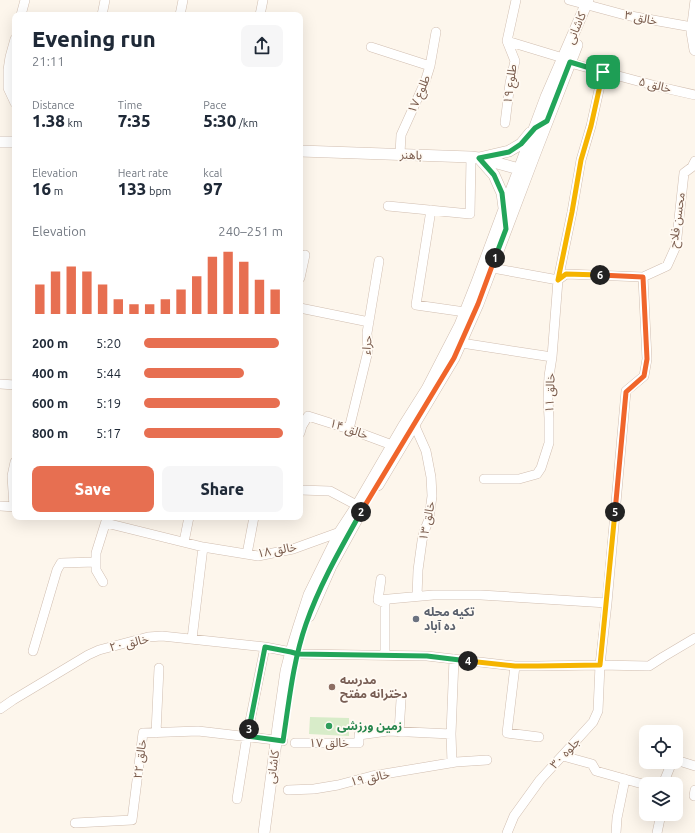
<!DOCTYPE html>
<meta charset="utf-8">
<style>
:root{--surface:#fff;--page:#f6f6f7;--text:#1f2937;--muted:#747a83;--accent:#e76f51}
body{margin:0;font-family:Ubuntu,"Noto Sans Arabic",sans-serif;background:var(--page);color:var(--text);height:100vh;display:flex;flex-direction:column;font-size:15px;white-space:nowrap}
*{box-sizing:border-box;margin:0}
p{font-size:13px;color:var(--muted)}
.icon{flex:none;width:22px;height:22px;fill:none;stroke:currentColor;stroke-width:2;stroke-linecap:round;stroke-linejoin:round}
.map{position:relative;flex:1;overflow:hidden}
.side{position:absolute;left:12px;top:12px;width:291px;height:508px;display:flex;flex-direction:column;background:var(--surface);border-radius:8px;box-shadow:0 4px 16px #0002}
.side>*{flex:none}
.buttons{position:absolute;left:639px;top:725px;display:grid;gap:8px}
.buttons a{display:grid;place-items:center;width:44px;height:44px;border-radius:8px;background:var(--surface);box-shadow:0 4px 16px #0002;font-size:20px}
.pin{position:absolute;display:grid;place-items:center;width:34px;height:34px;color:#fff;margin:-17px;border-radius:8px;box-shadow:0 2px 6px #0006}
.km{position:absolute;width:20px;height:20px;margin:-10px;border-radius:50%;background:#222;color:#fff;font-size:11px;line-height:20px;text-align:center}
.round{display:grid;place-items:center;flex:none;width:42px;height:42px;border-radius:8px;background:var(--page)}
.summary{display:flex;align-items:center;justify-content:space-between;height:68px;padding:0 20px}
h1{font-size:22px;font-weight:800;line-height:30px}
.metrics{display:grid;grid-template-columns:repeat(3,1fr);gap:6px;height:68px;padding:4px 20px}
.metrics div{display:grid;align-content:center}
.metrics b{font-size:17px;font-weight:800}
.metrics small{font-size:11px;font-weight:400}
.metrics p{font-size:11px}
.chart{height:112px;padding:8px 20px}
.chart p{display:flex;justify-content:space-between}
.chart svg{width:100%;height:72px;margin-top:4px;stroke:var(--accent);stroke-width:6}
.primary-button{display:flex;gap:8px;margin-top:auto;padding:8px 20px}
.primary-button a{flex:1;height:46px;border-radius:8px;background:var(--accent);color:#fff;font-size:16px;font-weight:800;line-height:46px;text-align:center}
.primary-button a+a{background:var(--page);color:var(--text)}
ul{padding:0 20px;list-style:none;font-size:13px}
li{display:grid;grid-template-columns:64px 48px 1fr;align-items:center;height:30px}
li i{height:10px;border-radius:5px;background:var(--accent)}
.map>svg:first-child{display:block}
.green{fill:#d8ecc9}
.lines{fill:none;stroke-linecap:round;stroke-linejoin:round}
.minor-casing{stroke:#d1beb0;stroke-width:10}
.tertiary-casing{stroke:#d1beb0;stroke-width:12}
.minor{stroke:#fff;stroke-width:9}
.tertiary{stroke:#fff;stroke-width:11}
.split-1-casing{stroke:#fff;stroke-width:8}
.split-2-casing{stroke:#fff;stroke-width:8}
.split-3-casing{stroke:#fff;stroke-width:8}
.split-4-casing{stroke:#fff;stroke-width:8}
.split-5-casing{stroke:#fff;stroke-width:8}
.split-6-casing{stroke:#fff;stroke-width:8}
.split-7-casing{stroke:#fff;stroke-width:8}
.split-1{stroke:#22a559;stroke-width:5}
.split-2{stroke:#f0652b;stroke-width:5}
.split-3{stroke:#22a559;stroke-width:5}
.split-4{stroke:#22a559;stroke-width:5}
.split-5{stroke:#f5b400;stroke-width:5}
.split-6{stroke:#f0652b;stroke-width:5}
.split-7{stroke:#f5b400;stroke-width:5}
.worship-dot{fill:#6b7280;stroke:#fffaf3;stroke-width:1.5}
.education-dot{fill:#8d6e63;stroke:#fffaf3;stroke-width:1.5}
.leisure-dot{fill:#2e9e5b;stroke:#fffaf3;stroke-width:1.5}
.labels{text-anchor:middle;stroke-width:3.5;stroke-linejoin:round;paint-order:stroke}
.street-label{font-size:12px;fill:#7a5c4d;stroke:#fffaf3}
.worship-label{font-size:12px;font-weight:bold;fill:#5b616d;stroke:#fffaf3;text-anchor:start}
.education-label{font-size:12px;font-weight:bold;fill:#785e54;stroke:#fffaf3;text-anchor:start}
.leisure-label{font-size:12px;font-weight:bold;fill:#27864d;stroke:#fffaf3;text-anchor:start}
</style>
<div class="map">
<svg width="695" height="833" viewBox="0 0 695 833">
<rect width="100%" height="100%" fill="#fdf6ec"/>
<path class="green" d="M310 717 349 718V736L309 734Z"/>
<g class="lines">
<defs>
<path id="minor" d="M569 0 625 15 692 27
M695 0 691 32 694 50 695 51
M21 15 25 0
M102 15 105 0
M180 15 183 0
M260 15 263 0
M15 39 10 57 8 70V88L15 103
M507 41 563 58 570 63 660 87 695 95
M371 47 430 66
M505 123 510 83 515 61 507 41 516 0
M400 154 401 135 425 82 430 66 436 32
M388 206 470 214 471 157
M431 210 416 305 465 312
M487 267 558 280 572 212 581 160 591 126 603 72
M300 278 305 255
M300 308 369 322
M455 342 552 357
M0 384 15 385
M414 424 426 451 431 477 432 496 429 519 424 532 422 541 418 570 417 596
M349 429 368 351 367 333 379 261
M300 433 302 426 308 416 349 429 392 445 398 448
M484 479H519L537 474 541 468 549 443V418L548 399 549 376 552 357 558 280 566 274 643 277
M300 490 330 491 362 508
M0 506 15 507
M14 507 12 476 15 462
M106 523 203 547 192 639
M184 542 189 517
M203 547 258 556 293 549 340 532 343 534
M247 554 254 517
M381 579 378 600 385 603V655
M103 582 96 570V553L107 518
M378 600 433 595H481L607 603
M33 651 57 570 61 563 96 562
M515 666 507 733 539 737
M0 709 13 700 88 655 99 650 148 637 162 636 265 647 291 652 298 654 427 656 515 666H538L600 665 649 666 663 657 695 638
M399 732 401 700
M156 733 159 668
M295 743H359V735L388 731 451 734
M563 756 592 764 596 771 646 785
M676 760 695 766
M452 763 451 734 454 659
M663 784 672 762
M288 790 314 789 338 785 372 776 456 762 487 760
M694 796 695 790
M237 799 247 736 265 647
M75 823 132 820 143 733 198 731 283 741
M507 833 514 816 540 780 593 722 598 711 600 665 607 603 626 391 644 376 647 359 643 277 667 266 676 246 684 173 692 167 695 161
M616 833 617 818 625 779
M657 833 661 814"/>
<path id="tertiary" d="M0 142H15
M300 151 471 157 479 158 519 169
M504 208 502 193 494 175 479 158 509 151 521 144 530 133
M378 485 454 358 478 304 534 156 577 45
M309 616 331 566 363 508
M264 833 278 727 286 671 291 652 298 629 309 595 340 532 357 506 403 427 427 389 444 356 460 325 477 282 546 97 588 0"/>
</defs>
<use href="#minor" class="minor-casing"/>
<use href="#tertiary" class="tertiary-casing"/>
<use href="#minor" class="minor"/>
<use href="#tertiary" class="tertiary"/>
</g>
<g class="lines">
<defs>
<path id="split-1" d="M495 258 506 229 502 193 494 175 479 158 509 152 521 144 535 128 547 121 570 62 603 72"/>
<path id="split-2" d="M361 512 454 358 478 304 495 258"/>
<path id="split-3" d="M249 729 247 736 283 741C289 702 293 661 306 624 320 584 341 548 361 512"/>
<path id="split-4" d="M249 729 265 647 291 652 298 654 427 656 468 661"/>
<path id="split-5" d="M468 661 515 666H538L600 665 615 512"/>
<path id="split-6" d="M600 275 643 277 647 359 644 376 626 392 615 512"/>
<path id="split-7" d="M600 275 566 274 558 280 572 212 581 160 591 126 603 72"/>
</defs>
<use href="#split-1" class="split-1-casing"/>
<use href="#split-2" class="split-2-casing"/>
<use href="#split-3" class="split-3-casing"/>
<use href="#split-4" class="split-4-casing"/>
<use href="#split-5" class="split-5-casing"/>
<use href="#split-6" class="split-6-casing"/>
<use href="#split-7" class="split-7-casing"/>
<use href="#split-1" class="split-1"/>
<use href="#split-2" class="split-2"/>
<use href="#split-3" class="split-3"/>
<use href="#split-4" class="split-4"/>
<use href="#split-5" class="split-5"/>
<use href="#split-6" class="split-6"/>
<use href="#split-7" class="split-7"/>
</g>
<circle class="worship-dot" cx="416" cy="619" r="4"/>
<circle class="education-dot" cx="332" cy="687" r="4"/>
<circle class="leisure-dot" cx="329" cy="726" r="4"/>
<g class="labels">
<g class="street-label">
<text transform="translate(641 18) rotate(11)" y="4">خالق ۳</text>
<text transform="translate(576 28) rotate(-67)" y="4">کاشانی</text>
<text transform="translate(510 84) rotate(-82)" y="4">طلوع ۱۹</text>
<text transform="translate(655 85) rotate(14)" y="4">خالق ۵</text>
<text transform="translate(419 94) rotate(-67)" y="4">طلوع ۱۷</text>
<text transform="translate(411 155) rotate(2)" y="4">باهنر</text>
<text transform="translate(677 220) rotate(-82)" y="4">محسن فلاح</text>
<text transform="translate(367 345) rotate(-85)" y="4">حراء</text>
<text transform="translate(550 393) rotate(-88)" y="4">خالق ۱۱</text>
<text transform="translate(349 429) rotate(19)" y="4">خالق ۱۴</text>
<text transform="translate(427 521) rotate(-78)" y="4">خالق ۱۳</text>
<text transform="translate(277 550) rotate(-10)" y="4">خالق ۱۸</text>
<text transform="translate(129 643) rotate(-13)" y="4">خالق ۲۰</text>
<text x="329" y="747">خالق ۱۷</text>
<text transform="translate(565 753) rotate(-47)" y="4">جلوه ۳۰</text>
<text transform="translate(140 759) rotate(-83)" y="4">خالق ۲۲</text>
<text transform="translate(273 767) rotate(-83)" y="4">کاشانی</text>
<text transform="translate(370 778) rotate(-12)" y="4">خالق ۱۹</text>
</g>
<g class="worship-label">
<text x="424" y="616">تکیه محله<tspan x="424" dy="14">ده آباد</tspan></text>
</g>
<g class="education-label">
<text x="340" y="684">مدرسه<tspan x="340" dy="14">دخترانه مفتح</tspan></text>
</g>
<g class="leisure-label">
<text x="337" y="730">زمین ورزشی</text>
</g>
</g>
</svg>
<div class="buttons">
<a><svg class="icon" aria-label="locate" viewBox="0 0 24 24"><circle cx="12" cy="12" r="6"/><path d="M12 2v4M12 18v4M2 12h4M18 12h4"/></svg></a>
<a><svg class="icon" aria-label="layers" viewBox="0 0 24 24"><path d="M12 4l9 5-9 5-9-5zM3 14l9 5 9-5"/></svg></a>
</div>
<div class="pin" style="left:603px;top:72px;background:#1e9e55"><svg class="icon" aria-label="arrive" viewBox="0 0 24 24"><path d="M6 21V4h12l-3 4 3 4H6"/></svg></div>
<b class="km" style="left:495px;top:258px">1</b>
<b class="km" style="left:361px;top:512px">2</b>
<b class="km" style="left:249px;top:729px">3</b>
<b class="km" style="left:468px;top:661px">4</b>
<b class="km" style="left:615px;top:512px">5</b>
<b class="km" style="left:600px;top:275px">6</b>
<section class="side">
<div class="summary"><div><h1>Evening run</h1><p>21:11</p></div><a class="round"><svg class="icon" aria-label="share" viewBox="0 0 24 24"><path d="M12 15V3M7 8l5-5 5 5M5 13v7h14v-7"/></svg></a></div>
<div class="metrics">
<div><p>Distance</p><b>1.38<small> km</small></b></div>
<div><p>Time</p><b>7:35</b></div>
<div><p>Pace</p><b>5:30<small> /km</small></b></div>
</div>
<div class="metrics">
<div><p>Elevation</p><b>16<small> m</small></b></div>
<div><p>Heart rate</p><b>133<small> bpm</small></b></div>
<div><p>kcal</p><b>97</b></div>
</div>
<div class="chart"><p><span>Elevation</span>240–251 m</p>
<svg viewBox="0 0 160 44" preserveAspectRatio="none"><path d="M5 44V26M15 44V18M25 44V15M35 44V18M45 44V26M55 44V35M65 44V38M75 44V38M85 44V35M95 44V29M105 44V21M115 44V9M125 44V6M135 44V12M145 44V23M155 44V29"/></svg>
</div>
<ul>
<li><b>200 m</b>5:20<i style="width:97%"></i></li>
<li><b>400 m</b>5:44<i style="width:72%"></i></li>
<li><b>600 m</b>5:19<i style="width:98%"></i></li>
<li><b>800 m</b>5:17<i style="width:100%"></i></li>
</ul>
<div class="primary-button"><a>Save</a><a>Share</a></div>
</section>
</div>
